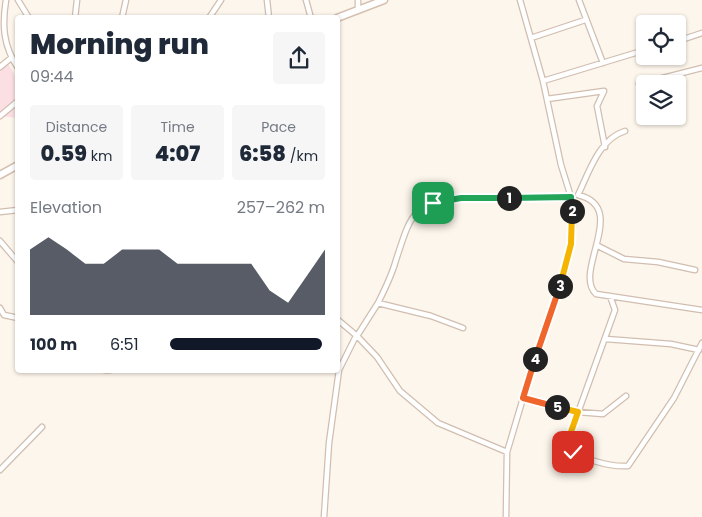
<!DOCTYPE html>
<meta charset="utf-8">
<style>
:root{--surface:#fff;--page:#f6f6f7;--text:#1f2937;--muted:#747a83;--accent:#111827}
body{margin:0;font-family:Poppins,sans-serif;background:var(--page);color:var(--text);height:100vh;display:flex;flex-direction:column;font-size:19px;white-space:nowrap}
*{box-sizing:border-box;margin:0}
p{font-size:16px;color:var(--muted)}
.icon{flex:none;width:28px;height:28px;fill:none;stroke:currentColor;stroke-width:2;stroke-linecap:round;stroke-linejoin:round}
.map{position:relative;flex:1;overflow:hidden}
.details{position:absolute;left:15px;top:15px;width:325px;height:358px;display:flex;flex-direction:column;background:var(--surface);border-radius:5px;box-shadow:0 1px 4px #0004}
.details>*{flex:none}
.fabs{position:absolute;left:636px;top:15px;display:grid;gap:10px}
.fabs a{display:grid;place-items:center;width:50px;height:50px;border-radius:5px;background:var(--surface);box-shadow:0 1px 4px #0004;font-size:25px}
.pin{position:absolute;display:grid;place-items:center;width:42px;height:42px;color:#fff;margin:-21px;border-radius:10px;box-shadow:0 2px 8px #0006}
.km{position:absolute;width:25px;height:25px;margin:-12px;border-radius:50%;background:#222;color:#fff;font-size:14px;line-height:25px;text-align:center}
.round{display:grid;place-items:center;flex:none;width:52px;height:52px;border-radius:5px;background:var(--page)}
.headline{display:flex;align-items:center;justify-content:space-between;height:85px;padding:0 15px}
h1{font-size:28px;font-weight:800;line-height:38px}
.stats{display:grid;grid-template-columns:repeat(3,1fr);gap:8px;height:85px;padding:5px 15px}
.stats div{display:grid;align-content:center;border-radius:5px;background:var(--page);text-align:center}
.stats b{font-size:21px;font-weight:800}
.stats small{font-size:14px;font-weight:400}
.stats p{font-size:14px}
.chart{height:140px;padding:10px 15px}
.chart p{display:flex;justify-content:space-between}
.chart svg{width:100%;height:90px;margin-top:5px;fill:var(--accent);opacity:.7}
ul{padding:0 15px;list-style:none;font-size:16px}
li{display:grid;grid-template-columns:80px 60px 1fr;align-items:center;height:38px}
li i{height:12px;border-radius:6px;background:var(--accent)}
.map>svg:first-child{display:block}
.medical{fill:#fbdfe3}
.lines{fill:none;stroke-linecap:round;stroke-linejoin:round}
.street-casing{stroke:#d1beb0;stroke-width:7}
.secondary-casing{stroke:#d6c0b0;stroke-width:9}
.street{stroke:#fff;stroke-width:4.5}
.secondary{stroke:#fff;stroke-width:6}
.split-1-casing{stroke:#fff;stroke-width:10}
.split-2-casing{stroke:#fff;stroke-width:10}
.split-3-casing{stroke:#fff;stroke-width:10}
.split-4-casing{stroke:#fff;stroke-width:10}
.split-5-casing{stroke:#fff;stroke-width:10}
.split-6-casing{stroke:#fff;stroke-width:10}
.split-1{stroke:#22a559;stroke-width:6}
.split-2{stroke:#22a559;stroke-width:6}
.split-3{stroke:#f5b400;stroke-width:6}
.split-4{stroke:#f0652b;stroke-width:6}
.split-5{stroke:#f0652b;stroke-width:6}
.split-6{stroke:#f5b400;stroke-width:6}
</style>
<div class="map">
<svg width="702" height="517" viewBox="0 0 702 517">
<rect width="100%" height="100%" fill="#fdf6ec"/>
<path class="medical" d="M6 60 17 79V118L0 116V65Z"/>
<g class="lines">
<defs>
<path id="street" d="M6 0C2 25 3 46 18 68
M18 0 29 18
M267 0 269 18
M306 0 311 18
M579 0 603 63
M358 10V0
M75 18 77 0
M122 18 126 0
M209 18 221 0
M531 38 585 20
M678 41 702 33
M0 67 11 58
M543 81 645 50
M639 84 702 68
M547 99 604 91 597 106 605 147
M0 116 18 101
M625 131C599 139 589 172 578 195 630 207 572 272 596 294L702 310
M0 212 18 210
M0 241 18 262
M598 246 624 259 658 262 695 270
M610 296 615 310 566 446C581 459 608 467 628 466L674 398 702 343
M378 303C385 289 392 275 396 260 410 218 411 202 461 198L571 197
M0 308 4 315 18 318
M338 320 357 336 378 303 431 316 463 328
M357 336 377 357 400 391 438 423 507 452
M606 339 671 344 699 350
M105 370H110
M523 398 578 412 603 414 626 396
M0 470 42 427
M324 517 329 443 339 370 356 336
M506 517 507 452 532 368 564 277 571 244 573 224 571 197 561 165 543 81 520 0"/>
<path id="secondary" d="M337 18 384 0
M0 175 18 165"/>
</defs>
<use href="#street" class="street-casing"/>
<use href="#secondary" class="secondary-casing"/>
<use href="#street" class="street"/>
<use href="#secondary" class="secondary"/>
</g>
<g class="lines">
<defs>
<path id="split-1" d="M433 203 461 198H509"/>
<path id="split-2" d="M509 198 571 197 572 211"/>
<path id="split-3" d="M560 286 571 244 572 211"/>
<path id="split-4" d="M535 359 560 286"/>
<path id="split-5" d="M535 359 523 398 557 407"/>
<path id="split-6" d="M557 407 578 412 566 446 573 452"/>
</defs>
<use href="#split-1" class="split-1-casing"/>
<use href="#split-2" class="split-2-casing"/>
<use href="#split-3" class="split-3-casing"/>
<use href="#split-4" class="split-4-casing"/>
<use href="#split-5" class="split-5-casing"/>
<use href="#split-6" class="split-6-casing"/>
<use href="#split-1" class="split-1"/>
<use href="#split-2" class="split-2"/>
<use href="#split-3" class="split-3"/>
<use href="#split-4" class="split-4"/>
<use href="#split-5" class="split-5"/>
<use href="#split-6" class="split-6"/>
</g>
</svg>
<div class="fabs">
<a><svg class="icon" aria-label="locate" viewBox="0 0 24 24"><circle cx="12" cy="12" r="6"/><path d="M12 2v4M12 18v4M2 12h4M18 12h4"/></svg></a>
<a><svg class="icon" aria-label="layers" viewBox="0 0 24 24"><path d="M12 4l9 5-9 5-9-5zM3 14l9 5 9-5"/></svg></a>
</div>
<div class="pin" style="left:433px;top:203px;background:#1e9e55"><svg class="icon" aria-label="arrive" viewBox="0 0 24 24"><path d="M6 21V4h12l-3 4 3 4H6"/></svg></div>
<div class="pin" style="left:573px;top:452px;background:#d93025"><svg class="icon" aria-label="check" viewBox="0 0 24 24"><path d="M5 12l5 5 9-10"/></svg></div>
<b class="km" style="left:509px;top:198px">1</b>
<b class="km" style="left:572px;top:211px">2</b>
<b class="km" style="left:560px;top:286px">3</b>
<b class="km" style="left:535px;top:359px">4</b>
<b class="km" style="left:557px;top:407px">5</b>
<section class="details">
<div class="headline"><div><h1>Morning run</h1><p>09:44</p></div><a class="round"><svg class="icon" aria-label="share" viewBox="0 0 24 24"><path d="M12 15V3M7 8l5-5 5 5M5 13v7h14v-7"/></svg></a></div>
<div class="stats">
<div><p>Distance</p><b>0.59<small> km</small></b></div>
<div><p>Time</p><b>4:07</b></div>
<div><p>Pace</p><b>6:58<small> /km</small></b></div>
</div>
<div class="chart"><p><span>Elevation</span>257–262 m</p>
<svg viewBox="0 0 160 44" preserveAspectRatio="none"><path d="M0 44V12L10 6L20 12L30 19L40 19L50 12L60 12L70 12L80 19L90 19L100 19L110 19L120 19L130 32L140 38L150 25L160 12V44z"/></svg>
</div>
<ul>
<li><b>100 m</b>6:51<i style="width:98%"></i></li>
</ul>
</section>
</div>
